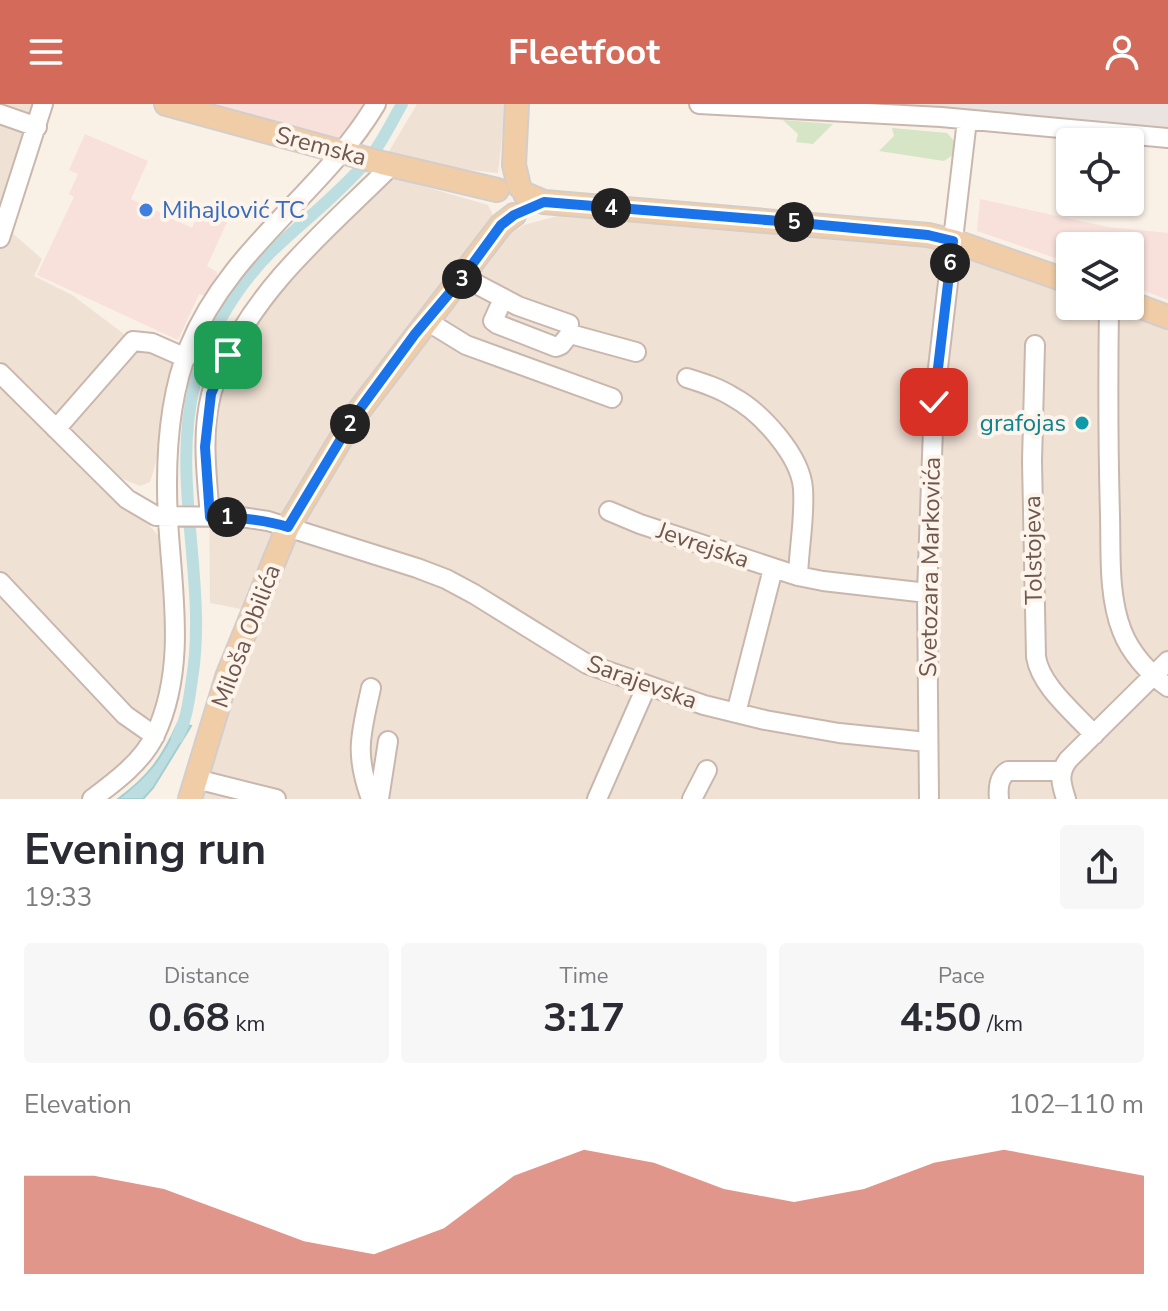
<!DOCTYPE html>
<meta charset="utf-8">
<style>
:root{--surface:#fff;--page:#f7f7f7;--text:#2b2b33;--muted:#7c7c81;--accent:#d46a5a}
body{margin:0;font-family:"Nunito Sans",sans-serif;background:var(--page);color:var(--text);height:100vh;display:flex;flex-direction:column;font-size:30px;white-space:nowrap}
*{box-sizing:border-box;margin:0}
p{font-size:26px;color:var(--muted)}
.icon{flex:none;width:44px;height:44px;fill:none;stroke:currentColor;stroke-width:2;stroke-linecap:round;stroke-linejoin:round}
.map{position:relative;height:695px;overflow:hidden}
.details{display:flex;flex-direction:column;background:var(--surface);flex:1}
.details>*{flex:none}
.controls{position:absolute;left:1056px;top:24px;display:grid;gap:16px}
.controls a{display:grid;place-items:center;width:88px;height:88px;border-radius:8px;background:var(--surface);box-shadow:0 2px 6px #0004;font-size:40px}
.pin{position:absolute;display:grid;place-items:center;width:68px;height:68px;color:#fff;margin:-34px;border-radius:16px;box-shadow:0 4px 12px #0006}
.km{position:absolute;width:40px;height:40px;margin:-20px;border-radius:50%;background:#222;color:#fff;font-size:22px;line-height:40px;text-align:center}
.round{display:grid;place-items:center;flex:none;width:84px;height:84px;border-radius:8px;background:var(--page)}
.head{display:flex;align-items:center;justify-content:space-between;height:136px;padding:0 24px}
h1{font-size:44px;font-weight:700;line-height:60px}
.figures{display:grid;grid-template-columns:repeat(3,1fr);gap:12px;height:136px;padding:8px 24px}
.figures div{display:grid;align-content:center;border-radius:8px;background:var(--page);text-align:center}
.figures b{font-size:40px;font-weight:700}
.figures small{font-size:22px;font-weight:400}
.figures p{font-size:22px}
.chart{height:224px;padding:16px 24px}
.chart p{display:flex;justify-content:space-between}
.chart svg{width:100%;height:144px;margin-top:8px;fill:var(--accent);opacity:.7}
header{display:flex;justify-content:space-between;align-items:center;height:104px;padding:0 24px;background:var(--accent);color:#fff;font-size:36px;font-weight:700}
.map>svg:first-child{display:block}
.residential{fill:#f0e1d5}
.commercial{fill:#f8e1db}
.industrial{fill:#eae3df}
.green{fill:#d5e5c6}
.water{fill:#bddee0;stroke:#a4ced1;stroke-width:2}
.lines{fill:none;stroke-linecap:round;stroke-linejoin:round}
.canal{stroke:#bddee0;stroke-width:12}
.minor-casing{stroke:#c9b7ad;stroke-width:22}
.major-casing{stroke:#d4cdca;stroke-width:26}
.minor{stroke:#fff;stroke-width:18}
.major{stroke:#f0cda6;stroke-width:22}
.route-casing{stroke:#fff;stroke-width:16}
.route{stroke:#1a73e8;stroke-width:10}
.shop-dot{fill:#3f7fe0;stroke:#fdf4eb;stroke-width:3}
.culture-dot{fill:#0f9aa8;stroke:#fdf4eb;stroke-width:3}
.labels{text-anchor:middle;stroke-width:8;stroke-linejoin:round;paint-order:stroke}
.street-label{font-size:24px;fill:#6f574e;stroke:#fdf4eb}
.shop-label{font-size:24px;fill:#366cbe;stroke:#fdf4eb;text-anchor:start}
.culture-label{font-size:24px;fill:#0d838f;stroke:#fdf4eb;text-anchor:end}
</style>
<header><svg class="icon" aria-label="menu" viewBox="0 0 24 24"><path d="M4 6h16M4 12h16M4 18h16"/></svg>Fleetfoot<svg class="icon" aria-label="person" viewBox="0 0 24 24"><circle cx="12" cy="8" r="4"/><path d="M4 21q1-7 8-7t8 7"/></svg></header>
<div class="map">
<svg width="1168" height="695" viewBox="0 0 1168 695">
<rect width="100%" height="100%" fill="#f9f0e6"/>
<path class="residential" d="M0 0H39L2 120 42 155 34 172 72 191 128 233 180 261 154 365 150 378 140 382 123 375 0 257Z
M417 0H506L498 69 434 62 388 49Z
M388 72 488 101 492 109 493 119 513 129 524 121 561 111 662 118 839 136 936 141 940 145 942 158 958 159 966 155 1070 191V202H1100L1168 226V695H197L266 510 210 499 209 367 212 315 229 260 280 188Z
M0 280 72 352 146 417 160 434 165 455 167 545 156 609 149 614 139 611 0 472Z
M0 487 146 634 115 669 82 695H0Z"/>
<path class="commercial" d="M217 0H370L344 36Z
M85 30 148 57 131 95 192 124 202 101 229 114 207 162 217 168V175L208 193 199 190 178 236 37 171 74 93 69 90 78 70 69 66Z
M980 95 1108 123 1168 129V196L1130 181V142H1070V159L977 127Z"/>
<path class="industrial" d="M872 0H1168V23Z"/>
<path class="green" d="M783 16 833 20 813 40 796 38 798 30Z
M892 24 947 29 955 38 954 50 944 57 879 47 894 32Z"/>
<path class="water" d="M178 619 191 622 153 684 143 695H118C149 672 162 654 178 619Z"/>
<g class="lines">
<path class="canal" d="M177 634C187 615 189 596 192 575 208 478 170 376 195 279 207 232 235 184 270 149 302 118 338 91 367 57 381 41 391 19 402 0"/>
<defs>
<path id="minor" d="M699 0 941 13 1168 34
M0 10 37 23
M0 134 43 0
M463 173 518 202 569 220
M503 195 493 217 497 220 556 243 561 241 569 231H574L636 248
M1109 202C1108 272 1108 341 1110 411 1111 449 1108 491 1122 527 1130 548 1149 570 1168 583
M427 217 466 241 612 294
M1035 241 1032 357 1036 553C1041 583 1075 609 1094 631
M0 269 127 395 156 412 241 413 268 417 417 464 446 475 474 490 587 560 704 601 765 616 839 629 927 638
M687 274C703 279 719 284 733 293 761 308 801 352 803 385 805 413 799 443 798 472
M56 325 133 237 152 239 186 254
M609 407 640 420 798 472 823 477 927 489
M210 413C207 373 201 331 211 291 213 281 219 271 223 262 258 181 330 123 392 61
M0 478 125 611 155 632
M371 584C361 630 354 648 371 695
M736 609 773 465
M196 675 276 695
M92 695C115 678 143 657 155 631 187 564 172 486 168 416 165 360 168 295 189 243 229 144 323 89 376 0
M379 695 388 637
M597 695 647 581
M692 695 707 666
M929 695 927 489 934 298 967 16
M999 695C998 685 998 673 1008 667H1060
M1066 695C1061 679 1058 670 1068 656L1168 557"/>
<path id="major" d="M166 0 382 59 497 86
M517 0 514 61 519 82
M525 90 544 98 928 131 953 137 1070 178
M1130 199 1168 213
M190 695 227 573 288 423 354 313 501 121 514 111"/>
</defs>
<use href="#minor" class="minor-casing"/>
<use href="#major" class="major-casing"/>
<use href="#minor" class="minor"/>
<use href="#major" class="major"/>
</g>
<g class="lines">
<defs>
<path id="route" d="M228 251 211 290 205 343 210 413C238 413 262 415 288 423L354 313 415 230 463 173 501 121 514 111 544 98 779 117 928 131 953 137 934 298"/>
</defs>
<use href="#route" class="route-casing"/>
<use href="#route" class="route"/>
</g>
<circle class="shop-dot" cx="146" cy="106" r="8"/>
<circle class="culture-dot" cx="1082" cy="319" r="8"/>
<g class="labels">
<g class="street-label">
<text transform="translate(321 42) rotate(15)" y="8">Sremska</text>
<text transform="translate(703 441) rotate(19)" y="8">Jevrejska</text>
<text transform="translate(1033 446) rotate(-91)" y="8">Tolstojeva</text>
<text transform="translate(930 463) rotate(-89)" y="8">Svetozara Markovića</text>
<text transform="translate(246 532) rotate(-69)" y="8">Miloša Obilića</text>
<text transform="translate(642 578) rotate(20)" y="8">Sarajevska</text>
</g>
<g class="shop-label">
<text x="162" y="114">Mihajlović TC</text>
</g>
<g class="culture-label">
<text x="1066" y="327">grafojas</text>
</g>
</g>
</svg>
<div class="controls">
<a><svg class="icon" aria-label="locate" viewBox="0 0 24 24"><circle cx="12" cy="12" r="6"/><path d="M12 2v4M12 18v4M2 12h4M18 12h4"/></svg></a>
<a><svg class="icon" aria-label="layers" viewBox="0 0 24 24"><path d="M12 4l9 5-9 5-9-5zM3 14l9 5 9-5"/></svg></a>
</div>
<div class="pin" style="left:228px;top:251px;background:#1e9e55"><svg class="icon" aria-label="arrive" viewBox="0 0 24 24"><path d="M6 21V4h12l-3 4 3 4H6"/></svg></div>
<div class="pin" style="left:934px;top:298px;background:#d93025"><svg class="icon" aria-label="check" viewBox="0 0 24 24"><path d="M5 12l5 5 9-10"/></svg></div>
<b class="km" style="left:227px;top:413px">1</b>
<b class="km" style="left:350px;top:320px">2</b>
<b class="km" style="left:462px;top:175px">3</b>
<b class="km" style="left:611px;top:104px">4</b>
<b class="km" style="left:794px;top:118px">5</b>
<b class="km" style="left:950px;top:159px">6</b>
</div>
<section class="details">
<div class="head"><div><h1>Evening run</h1><p>19:33</p></div><a class="round"><svg class="icon" aria-label="share" viewBox="0 0 24 24"><path d="M12 15V3M7 8l5-5 5 5M5 13v7h14v-7"/></svg></a></div>
<div class="figures">
<div><p>Distance</p><b>0.68<small> km</small></b></div>
<div><p>Time</p><b>3:17</b></div>
<div><p>Pace</p><b>4:50<small> /km</small></b></div>
</div>
<div class="chart"><p><span>Elevation</span>102–110 m</p>
<svg viewBox="0 0 160 44" preserveAspectRatio="none"><path d="M0 44V14L10 14L20 18L30 26L40 34L50 38L60 30L70 14L80 6L90 10L100 18L110 22L120 18L130 10L140 6L150 10L160 14V44z"/></svg>
</div>
</section>
